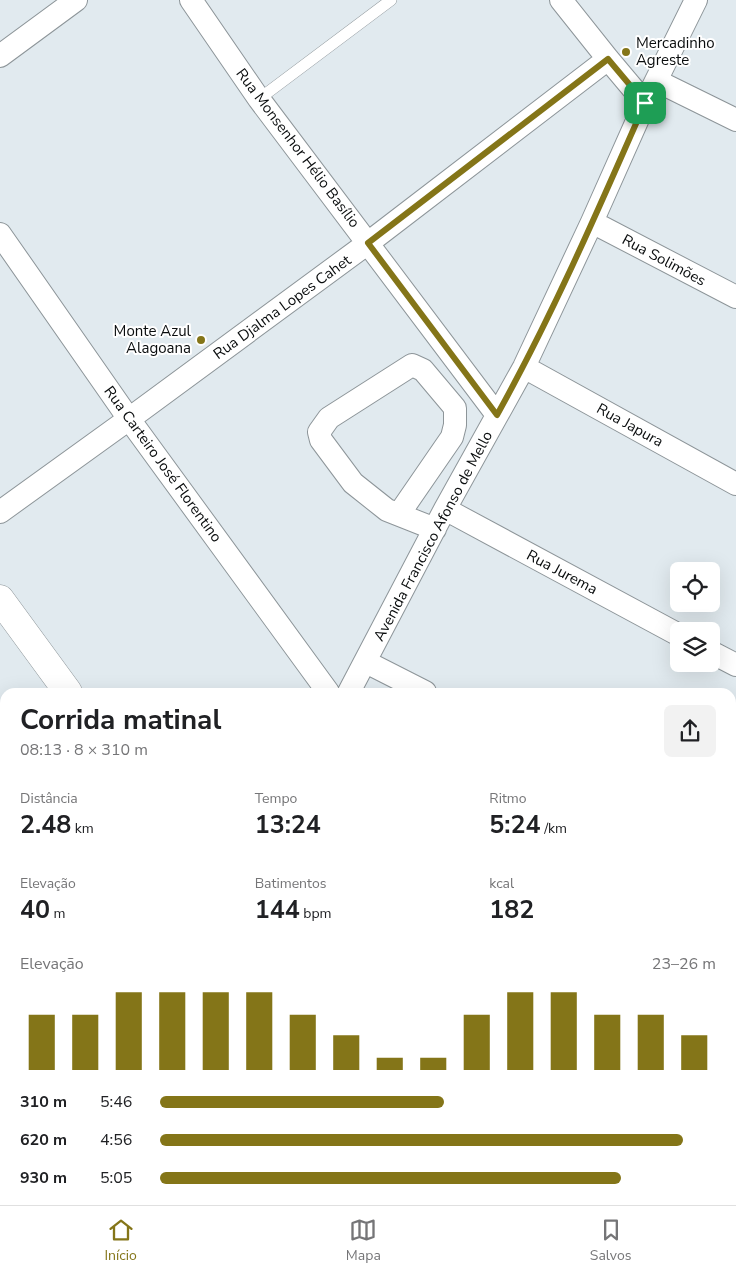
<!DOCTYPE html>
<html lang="pt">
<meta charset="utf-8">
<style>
:root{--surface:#fff;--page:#f2f2f2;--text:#202124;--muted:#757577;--line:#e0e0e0;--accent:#847518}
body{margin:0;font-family:"Nunito Sans",sans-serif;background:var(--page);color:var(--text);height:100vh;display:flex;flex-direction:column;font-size:19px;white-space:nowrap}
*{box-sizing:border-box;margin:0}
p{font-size:16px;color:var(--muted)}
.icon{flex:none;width:28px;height:28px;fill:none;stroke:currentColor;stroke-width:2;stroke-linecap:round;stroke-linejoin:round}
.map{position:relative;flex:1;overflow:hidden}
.sheet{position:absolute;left:0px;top:688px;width:736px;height:518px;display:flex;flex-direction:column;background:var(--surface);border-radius:15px 15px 0 0;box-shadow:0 5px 20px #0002}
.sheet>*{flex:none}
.fabs{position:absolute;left:670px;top:562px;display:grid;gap:10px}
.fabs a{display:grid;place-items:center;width:50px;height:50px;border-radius:8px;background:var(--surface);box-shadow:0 5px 20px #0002;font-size:25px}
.pin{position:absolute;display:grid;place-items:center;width:42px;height:42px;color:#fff;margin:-21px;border-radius:10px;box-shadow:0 2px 8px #0006}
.round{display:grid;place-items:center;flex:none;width:52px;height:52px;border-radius:8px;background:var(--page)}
.head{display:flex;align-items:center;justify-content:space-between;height:85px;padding:0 20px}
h1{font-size:28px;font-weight:700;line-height:38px}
.stats{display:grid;grid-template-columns:repeat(3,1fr);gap:8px;height:85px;padding:5px 20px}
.stats div{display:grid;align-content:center}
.stats b{font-size:25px;font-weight:700}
.stats small{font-size:14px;font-weight:400}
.stats p{font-size:14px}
.chart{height:140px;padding:10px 20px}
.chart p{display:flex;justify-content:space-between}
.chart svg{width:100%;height:90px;margin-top:5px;stroke:var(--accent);stroke-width:6}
ul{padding:0 20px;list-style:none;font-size:16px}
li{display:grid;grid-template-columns:80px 60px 1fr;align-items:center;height:38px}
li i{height:12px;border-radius:6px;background:var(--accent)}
.tabs{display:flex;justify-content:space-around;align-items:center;height:70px;border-top:1px solid var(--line);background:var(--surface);font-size:14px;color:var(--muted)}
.tabs a{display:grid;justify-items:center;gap:2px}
.tabs .selected{color:var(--accent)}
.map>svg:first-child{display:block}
.building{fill:#d0cec6;stroke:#9e9d95}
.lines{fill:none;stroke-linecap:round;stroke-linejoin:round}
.lane-casing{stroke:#8d9599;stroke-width:12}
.street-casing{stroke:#8d9599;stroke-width:24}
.highway-casing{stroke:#8d9599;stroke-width:29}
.lane{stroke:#fff;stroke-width:11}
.street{stroke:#fff;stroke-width:22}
.highway{stroke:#fff;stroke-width:28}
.route-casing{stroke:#fff;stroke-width:10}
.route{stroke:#847518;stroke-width:6}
.poi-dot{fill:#847518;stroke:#fff;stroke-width:2}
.labels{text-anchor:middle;stroke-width:4;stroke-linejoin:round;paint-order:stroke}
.poi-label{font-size:15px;fill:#090c0d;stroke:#fff;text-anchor:start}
.street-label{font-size:15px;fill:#090c0d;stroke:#fff}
</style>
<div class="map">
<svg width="736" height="1205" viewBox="0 0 736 1205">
<rect width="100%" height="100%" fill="#e1eaef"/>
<path class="building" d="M5 1110V1200H38L31 1205H0V1114Z
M731 1175 736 1177V1205H648L638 1200H731Z"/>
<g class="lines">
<defs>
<path id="lane" d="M259 99 391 0
M0 1026 5 1022"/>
<path id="street" d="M191 0 259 99 497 415
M561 0 608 59 645 103
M0 56 76 0
M657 81 736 120
M592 222 736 297
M0 234 129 419 328 692
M524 367 736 484
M445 509 679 635
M0 512 129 419 368 243 608 59
M399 514 452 437 455 425V408L423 370 412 365 329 418 319 432 321 440 353 483 387 510 435 529
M711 652 736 665
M366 662 425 692
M349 692 445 509 524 367 592 222 645 103 696 0
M731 852 736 854
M731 912 736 904
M731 1054 736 1056
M611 1200 621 1205
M576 1205 579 1200"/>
<path id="highway" d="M0 599 68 692
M0 718 5 725
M371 1200 375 1205
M445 1200 448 1205"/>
</defs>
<use href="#lane" class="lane-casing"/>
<use href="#street" class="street-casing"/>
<use href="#highway" class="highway-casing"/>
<use href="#lane" class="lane"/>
<use href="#street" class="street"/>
<use href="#highway" class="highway"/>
</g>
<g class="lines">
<defs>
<path id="route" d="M608 59 645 103C599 208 553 314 497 415L368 243Z"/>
</defs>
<use href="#route" class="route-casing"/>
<use href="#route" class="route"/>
</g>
<g class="poi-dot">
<circle cx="626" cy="52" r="5"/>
<circle cx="201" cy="340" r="5"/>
</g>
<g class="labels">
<g class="poi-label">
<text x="636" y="48">Mercadinho<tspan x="636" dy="17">Agreste</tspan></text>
<text x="191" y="336" text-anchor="end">Monte Azul<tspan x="191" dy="17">Alagoana</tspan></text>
</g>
<g class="street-label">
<text transform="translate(298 148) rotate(53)" y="5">Rua Monsenhor Hélio Basílio</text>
<text transform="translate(664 260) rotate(28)" y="5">Rua Solimões</text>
<text transform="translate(282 307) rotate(-36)" y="5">Rua Djalma Lopes Cahet</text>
<text transform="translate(630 425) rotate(29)" y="5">Rua Japura</text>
<text transform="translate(163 464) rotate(54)" y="5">Rua Carteiro José Florentino</text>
<text transform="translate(433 536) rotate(-62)" y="5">Avenida Francisco Afonso de Mello</text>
<text transform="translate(562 572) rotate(28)" y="5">Rua Jurema</text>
</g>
</g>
</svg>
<div class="fabs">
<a><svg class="icon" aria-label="locate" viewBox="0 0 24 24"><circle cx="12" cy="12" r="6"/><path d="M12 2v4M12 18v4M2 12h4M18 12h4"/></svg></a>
<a><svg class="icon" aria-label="layers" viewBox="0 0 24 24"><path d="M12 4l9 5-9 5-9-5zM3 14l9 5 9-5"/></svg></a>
</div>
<div class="pin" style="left:645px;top:103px;background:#1e9e55"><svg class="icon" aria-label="arrive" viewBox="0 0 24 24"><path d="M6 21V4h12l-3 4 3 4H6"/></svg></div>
<section class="sheet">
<div class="head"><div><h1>Corrida matinal</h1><p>08:13 · 8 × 310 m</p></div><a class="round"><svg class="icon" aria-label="share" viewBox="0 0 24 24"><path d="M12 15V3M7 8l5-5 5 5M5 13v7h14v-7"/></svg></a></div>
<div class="stats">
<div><p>Distância</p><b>2.48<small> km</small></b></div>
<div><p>Tempo</p><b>13:24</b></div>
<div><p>Ritmo</p><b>5:24<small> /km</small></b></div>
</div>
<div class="stats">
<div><p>Elevação</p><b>40<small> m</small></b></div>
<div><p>Batimentos</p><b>144<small> bpm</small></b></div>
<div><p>kcal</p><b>182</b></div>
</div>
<div class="chart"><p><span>Elevação</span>23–26 m</p>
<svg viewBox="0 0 160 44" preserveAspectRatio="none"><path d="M5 44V17M15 44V17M25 44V6M35 44V6M45 44V6M55 44V6M65 44V17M75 44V27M85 44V38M95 44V38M105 44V17M115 44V6M125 44V6M135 44V17M145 44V17M155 44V27"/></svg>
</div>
<ul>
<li><b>310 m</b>5:46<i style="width:51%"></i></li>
<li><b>620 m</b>4:56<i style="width:94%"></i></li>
<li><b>930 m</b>5:05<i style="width:83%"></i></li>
</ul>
</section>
</div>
<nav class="tabs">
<a class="selected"><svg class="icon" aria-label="home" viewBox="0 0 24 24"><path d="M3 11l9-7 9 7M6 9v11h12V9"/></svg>Início</a>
<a><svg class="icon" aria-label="map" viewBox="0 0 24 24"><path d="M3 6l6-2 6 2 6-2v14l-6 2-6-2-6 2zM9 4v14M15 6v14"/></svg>Mapa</a>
<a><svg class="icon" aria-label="saved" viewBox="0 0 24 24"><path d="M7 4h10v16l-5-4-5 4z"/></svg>Salvos</a>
</nav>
